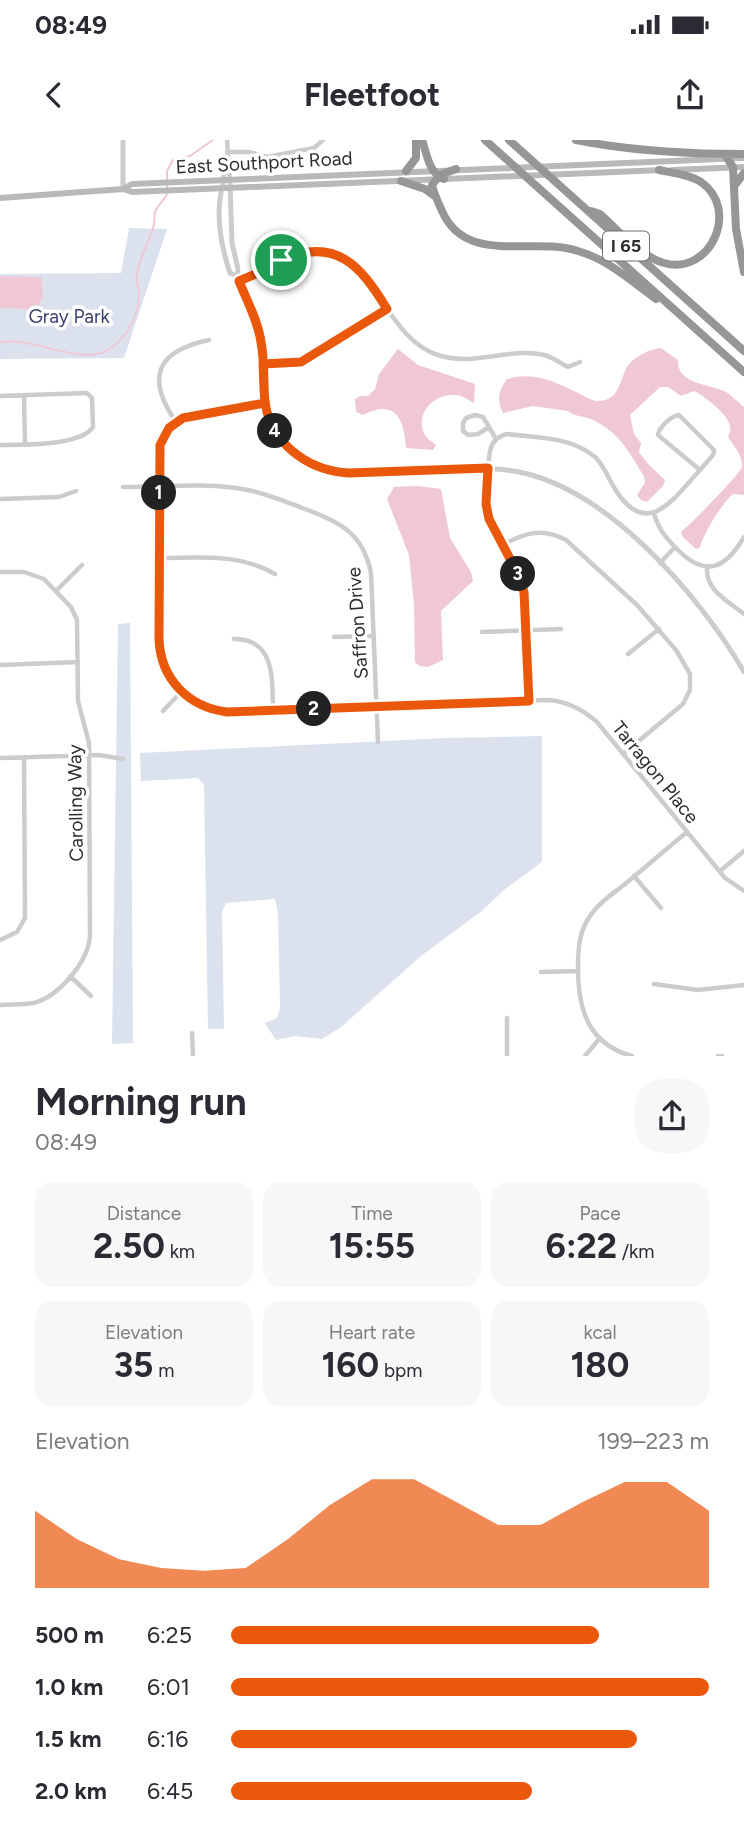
<!DOCTYPE html>
<meta charset="utf-8">
<style>
:root{--surface:#fff;--page:#f7f7f7;--text:#2b2b33;--muted:#7c7c81;--accent:#ea580c}
body{margin:0;font-family:Figtree,sans-serif;background:var(--page);color:var(--text);height:100vh;display:flex;flex-direction:column;font-size:26px;white-space:nowrap}
*{box-sizing:border-box;margin:0}
p{font-size:23px;color:var(--muted)}
.icon{flex:none;width:38px;height:38px;fill:none;stroke:currentColor;stroke-width:2;stroke-linecap:round;stroke-linejoin:round}
.map{position:relative;height:916px;overflow:hidden}
.sheet{display:flex;flex-direction:column;background:var(--surface);flex:1}
.sheet>*{flex:none}
.pin{position:absolute;display:grid;place-items:center;width:60px;height:60px;color:#fff;margin:-30px;border:4px solid #fff;border-radius:50%;box-shadow:0 2px 7px #0007}
.km{position:absolute;width:35px;height:35px;margin:-18px;border-radius:50%;background:#222;color:#fff;font-size:19px;line-height:35px;text-align:center}
.round{display:grid;place-items:center;flex:none;width:74px;height:74px;border-radius:28px;background:var(--page)}
.headline{display:flex;align-items:center;justify-content:space-between;height:119px;padding:0 35px}
h1{font-size:38px;font-weight:700;line-height:52px}
.figures{display:grid;grid-template-columns:repeat(3,1fr);gap:10px;height:119px;padding:7px 35px}
.figures div{display:grid;align-content:center;border-radius:18px;background:var(--page);text-align:center}
.figures b{font-size:35px;font-weight:700}
.figures small{font-size:19px;font-weight:400}
.figures p{font-size:19px}
.chart{height:196px;padding:14px 35px}
.chart p{display:flex;justify-content:space-between}
.chart svg{width:100%;height:126px;margin-top:7px;fill:var(--accent);opacity:.7}
ul{padding:0 35px;list-style:none;font-size:23px}
li{display:grid;grid-template-columns:112px 84px 1fr;align-items:center;height:52px}
li i{height:18px;border-radius:9px;background:var(--accent)}
.status{display:flex;justify-content:space-between;align-items:center;height:49px;padding:0 35px;background:var(--surface);direction:ltr}
.status svg{height:19px;fill:currentColor}
header{display:flex;justify-content:space-between;align-items:center;height:91px;padding:0 35px;background:var(--surface);font-size:32px;font-weight:700}
.map>svg:first-child{display:block}
.green{fill:#dce1ee}
.water{fill:#efc7d5}
.lines{fill:none;stroke-linecap:round;stroke-linejoin:round}
.stream{stroke:#efc7d5;stroke-width:2}
.minor{stroke:#ccc;stroke-width:4.5}
.tertiary{stroke:#ccc;stroke-width:5}
.secondary{stroke:#b9b9b9;stroke-width:6}
.motorway{stroke:#969696;stroke-width:8}
.route-casing{stroke:#fff;stroke-width:14}
.route{stroke:#ea580c;stroke-width:9}
.labels{text-anchor:middle;stroke-width:7;stroke-linejoin:round;paint-order:stroke}
.shield{fill:#fff;stroke:#6d6d6d;stroke-width:2}
.shield-label{font-size:18px;font-weight:bold;fill:#2f2f2f}
.street-label{font-size:19px;fill:#2f2f2f;stroke:#fff}
.park-label{font-size:19px;fill:#39446f;stroke:#fff}
</style>
<div class="status"><b>08:49</b><svg viewBox="0 0 49 12"><path d="M0 12V9h3v3zM5 12V6h3v6zM10 12V3h3v9zM15 12V0h3v12zM26 1h20v11H26zM47 4h2v5h-2z"/></svg></div>
<header><svg class="icon" aria-label="back" viewBox="0 0 24 24"><path d="M15 5l-7 7 7 7"/></svg>Fleetfoot<svg class="icon" aria-label="share" viewBox="0 0 24 24"><path d="M12 15V3M7 8l5-5 5 5M5 13v7h14v-7"/></svg></header>
<div class="map">
<svg width="744" height="916" viewBox="0 0 744 916">
<rect width="100%" height="100%" fill="#fff"/>
<path class="green" d="M129 88 167 89 124 218 0 219V134L121 133Z
M130 483 133 903 112 904 118 484Z
M542 596V722L504 750 483 770 421 816 340 888 322 899 295 896 276 900 265 883 277 878 280 868 278 773 275 759 226 763 222 772 224 889H208L204 645 198 638 141 641 140 613 445 598Z"/>
<path class="water" d="M0 136 41 137C43 147 45 162 35 169L0 168Z
M661 208 678 220C677 245 709 243 726 252 732 256 738 262 744 267V355L733 354C723 362 702 395 700 408L696 409 683 397 681 392C689 386 741 333 742 327 743 316 734 306 728 297 730 293 731 290 730 286 729 275 703 255 694 251L681 256 668 247H660L630 275 634 294 641 303 639 312 648 324 665 340 663 346 647 362 641 360 637 355 645 343 644 336C628 311 621 294 593 280 585 276 575 277 568 271L533 266 503 273C496 260 499 250 507 239 540 229 565 248 595 261 623 263 619 234 630 223 638 215 650 209 661 208Z
M398 209 418 225 475 244 474 263C468 260 463 255 454 255 434 254 415 273 424 293 426 298 432 302 436 305L433 310 406 308C404 279 396 258 363 275L356 272 355 259 360 256H368L375 249 379 234Z
M418 346 441 349 450 398 471 432 473 441 441 471 443 520 428 527 419 526 415 522 414 465 409 415 387 359 394 347Z"/>
<g class="lines">
<path class="stream" d="M167 49V31L173 20 190 16 213 0
M0 202C31 198 58 215 89 215 117 215 140 180 139 154 139 147 135 141 137 133 140 118 148 103 153 88 155 83 154 77 155 72 158 65 164 60 167 54"/>
<path class="minor" d="M227 0 230 43
M227 12H249L267 17 314 8 323 0
M223 40 227 15
M239 141C247 138 256 135 264 131 275 125 284 117 296 114 375 94 377 195 438 215 473 227 509 207 544 215 553 217 560 223 568 227L580 222
M263 224 301 222 387 169
M24 255 25 305
M0 256 87 253 92 258 93 287C81 306 21 305 0 305
M265 263C231 268 174 266 160 305V506C164 542 191 568 227 572L545 560C566 560 582 569 597 582L725 738 744 751
M475 275 483 277 489 287 478 294 468 295 463 291V283L466 278Z
M679 275 714 310 713 315 700 330 658 295C659 287 671 276 679 275Z
M176 282C145 237 157 211 209 200
M489 287 496 299
M123 347C164 347 208 342 248 350 268 354 286 362 305 369 340 382 363 393 371 433L378 602
M0 359 59 357 76 351
M654 374C659 390 666 398 678 410 706 438 726 428 744 397
M502 405C525 393 542 387 566 400L637 465 676 510 690 534V550L683 564 623 614
M159 418C199 418 239 413 275 434
M660 423 675 407
M707 427C705 450 728 461 744 474
M0 432H24L44 439 71 467 77 480 78 561 89 603 90 795C89 821 59 857 33 863 22 865 11 864 0 865
M56 451 82 425
M482 492 561 489
M334 497 374 496
M234 499C276 499 272 540 273 571
M628 514 659 489
M0 525 78 522
M529 560 523 448C517 424 499 406 490 383 482 362 487 333 490 311 492 301 498 296 507 294 537 298 570 296 595 317 604 325 608 338 615 349 647 401 674 358 700 330
M163 571 181 552
M0 618 99 615 123 619
M720 731 744 711
M634 736 661 768
M0 800 17 792 25 778 24 617
M541 832 578 831
M70 836 91 856
M654 844 698 850 744 845
M192 893 193 916
M507 916V878
M585 916 600 898
M632 916C588 904 578 869 578 828 578 808 579 789 593 772 601 761 614 753 625 744 646 727 666 709 687 692
M718 916H722"/>
<path class="tertiary" d="M223 44C215 72 221 106 230 133L237 136
M230 44 232 103 238 129 237 136C246 157 257 179 261 202 265 221 262 241 265 261 270 298 300 325 336 332 393 336 450 323 507 330 602 341 699 454 744 532
M123 49V0"/>
<path class="secondary" d="M672 30 744 27
M123 49 132 44 744 18
M0 58 123 49 132 52 662 30"/>
<path class="motorway" d="M422 0C427 14 429 34 444 39
M485 0 744 232
M509 0 744 211
M576 0C631 11 687 14 744 14
M727 18 733 27 736 89 744 132
M456 29 440 35 432 45C434 54 438 62 442 71 466 126 532 96 578 111 609 120 631 141 656 159
M406 31 416 18V0
M401 41 425 49 436 57
M735 45 744 33
M591 71 600 74C619 91 639 116 664 123 711 136 740 69 701 42 688 34 673 33 659 30"/>
</g>
<g class="lines">
<defs>
<path id="route" d="M281 120 265 130 239 141C247 161 258 181 261 202 265 222 263 243 265 263L183 278 169 288 160 305 159 500C161 539 188 567 227 572L529 561 524 452 517 432 489 379 486 364 488 328 349 333C312 331 278 309 267 272 263 257 264 240 263 224L301 222 387 169C361 126 336 96 281 120"/>
</defs>
<use href="#route" class="route-casing"/>
<use href="#route" class="route"/>
</g>
<g class="labels">
<rect class="shield" x="603" y="91.5" width="46" height="29" rx="5"/>
<g class="shield-label">
<text x="626" y="112">I 65</text>
</g>
<g class="street-label">
<text transform="translate(264 22) rotate(-3)" y="7">East Southport Road</text>
<text transform="translate(357 483) rotate(-94)" y="7">Saffron Drive</text>
<text transform="translate(656 632) rotate(51)" y="7">Tarragon Place</text>
<text transform="translate(75 663) rotate(-91)" y="7">Carolling Way</text>
</g>
<g class="park-label">
<text x="69" y="183">Gray Park</text>
</g>
</g>
</svg>
<div class="pin" style="left:281px;top:120px;background:#1e9e55"><svg class="icon" aria-label="arrive" viewBox="0 0 24 24"><path d="M6 21V4h12l-3 4 3 4H6"/></svg></div>
<b class="km" style="left:159px;top:353px">1</b>
<b class="km" style="left:314px;top:569px">2</b>
<b class="km" style="left:518px;top:434px">3</b>
<b class="km" style="left:275px;top:291px">4</b>
</div>
<section class="sheet">
<div class="headline"><div><h1>Morning run</h1><p>08:49</p></div><a class="round"><svg class="icon" aria-label="share" viewBox="0 0 24 24"><path d="M12 15V3M7 8l5-5 5 5M5 13v7h14v-7"/></svg></a></div>
<div class="figures">
<div><p>Distance</p><b>2.50<small> km</small></b></div>
<div><p>Time</p><b>15:55</b></div>
<div><p>Pace</p><b>6:22<small> /km</small></b></div>
</div>
<div class="figures">
<div><p>Elevation</p><b>35<small> m</small></b></div>
<div><p>Heart rate</p><b>160<small> bpm</small></b></div>
<div><p>kcal</p><b>180</b></div>
</div>
<div class="chart"><p><span>Elevation</span>199–223 m</p>
<svg viewBox="0 0 160 44" preserveAspectRatio="none"><path d="M0 44V17L10 27L20 34L30 37L40 38L50 37L60 27L70 15L80 6L90 6L100 14L110 22L120 22L130 14L140 7L150 7L160 17V44z"/></svg>
</div>
<ul>
<li><b>500 m</b>6:25<i style="width:77%"></i></li>
<li><b>1.0 km</b>6:01<i style="width:100%"></i></li>
<li><b>1.5 km</b>6:16<i style="width:85%"></i></li>
<li><b>2.0 km</b>6:45<i style="width:63%"></i></li>
</ul>
</section>
